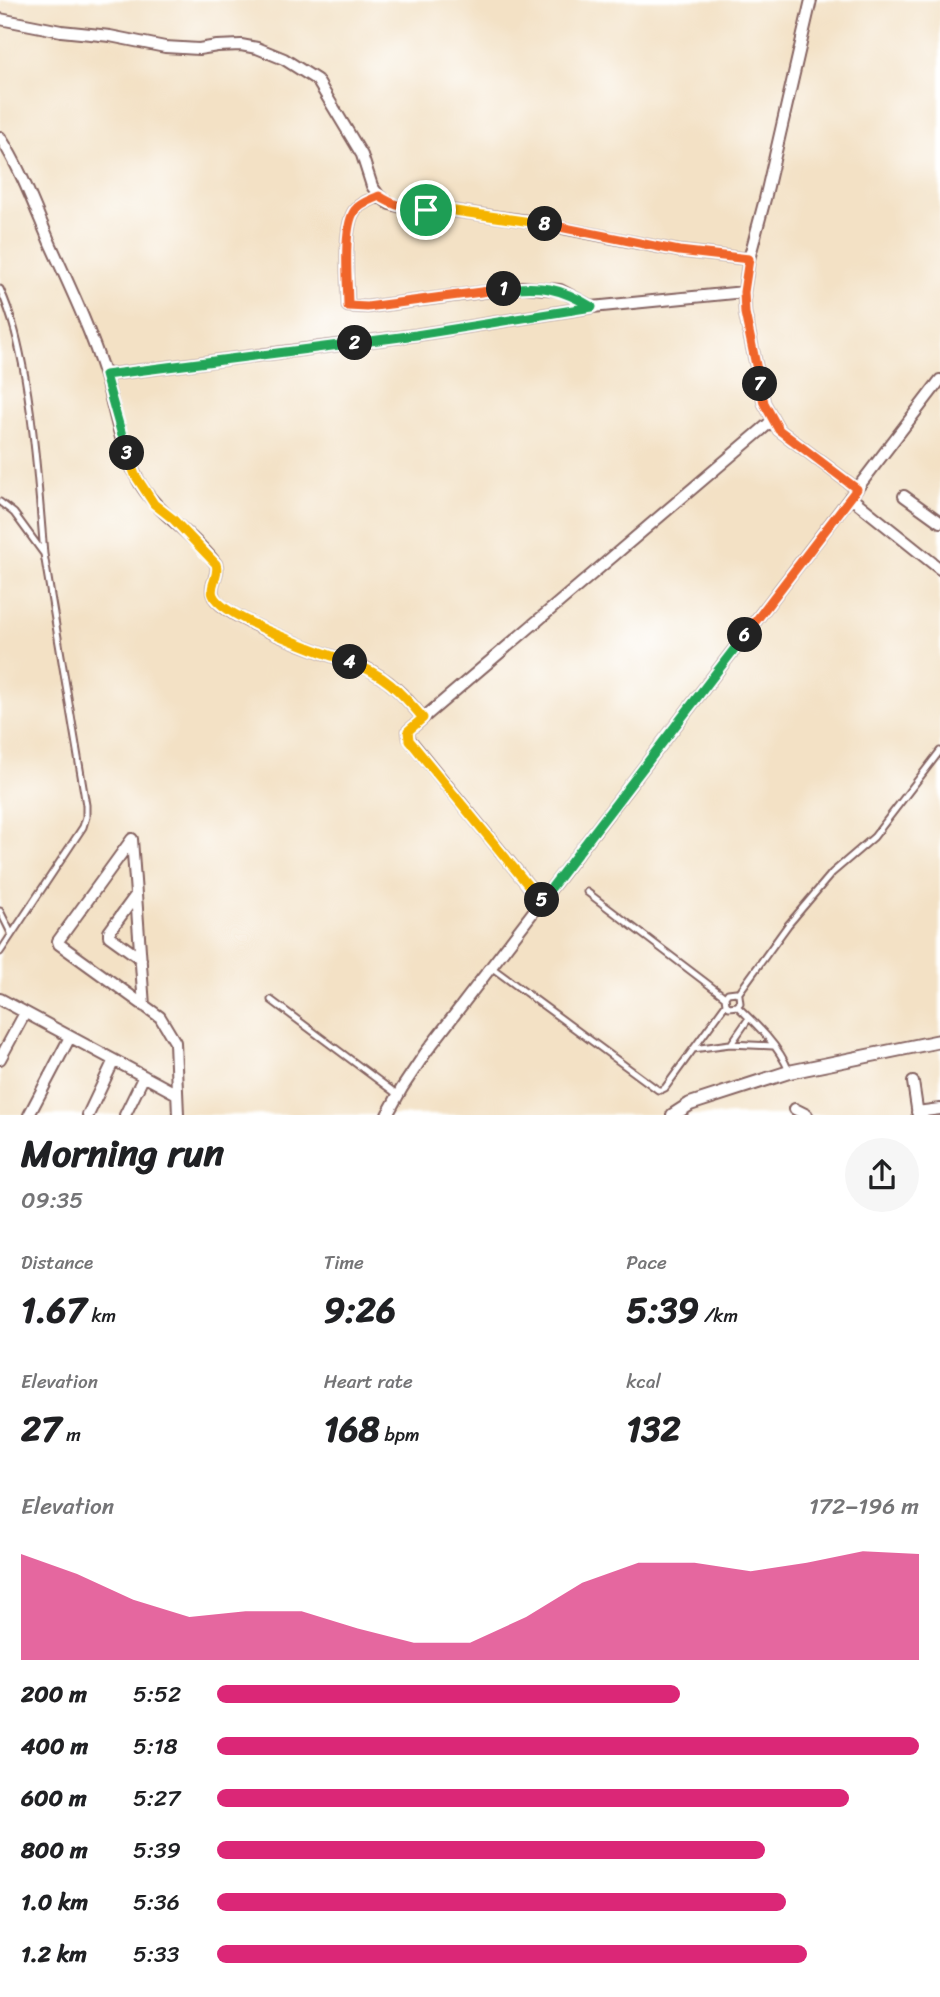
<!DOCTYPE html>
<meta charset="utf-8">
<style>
:root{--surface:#fff;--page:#f6f6f6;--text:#202124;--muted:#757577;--accent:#db2777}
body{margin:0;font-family:Sriracha,sans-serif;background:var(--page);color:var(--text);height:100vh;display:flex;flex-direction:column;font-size:26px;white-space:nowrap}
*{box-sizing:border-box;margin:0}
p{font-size:23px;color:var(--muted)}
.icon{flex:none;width:38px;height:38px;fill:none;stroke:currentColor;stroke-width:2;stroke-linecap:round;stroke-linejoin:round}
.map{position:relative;height:1115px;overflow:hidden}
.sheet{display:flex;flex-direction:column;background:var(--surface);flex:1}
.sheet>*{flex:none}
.pin{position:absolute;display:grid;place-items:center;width:60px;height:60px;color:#fff;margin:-30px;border:4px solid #fff;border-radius:50%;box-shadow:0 2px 7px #0007}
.km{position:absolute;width:35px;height:35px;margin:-18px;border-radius:50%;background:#222;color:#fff;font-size:19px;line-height:35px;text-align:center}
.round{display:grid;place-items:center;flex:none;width:74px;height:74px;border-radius:37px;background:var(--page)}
.summary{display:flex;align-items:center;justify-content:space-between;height:119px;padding:0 21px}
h1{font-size:38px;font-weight:800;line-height:52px}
.stats{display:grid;grid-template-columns:repeat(3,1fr);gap:10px;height:119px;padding:7px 21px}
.stats div{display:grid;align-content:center}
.stats b{font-size:35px;font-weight:800}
.stats small{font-size:19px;font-weight:400}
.stats p{font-size:19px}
.chart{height:196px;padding:14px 21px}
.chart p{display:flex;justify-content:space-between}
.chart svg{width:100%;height:126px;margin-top:7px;fill:var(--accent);opacity:.7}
ul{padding:0 21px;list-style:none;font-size:23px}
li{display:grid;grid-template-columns:112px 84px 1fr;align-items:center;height:52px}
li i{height:18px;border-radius:9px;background:var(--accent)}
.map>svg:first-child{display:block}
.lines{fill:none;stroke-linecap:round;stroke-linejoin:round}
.service-casing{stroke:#856361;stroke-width:9}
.minor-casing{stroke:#856361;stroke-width:14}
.tertiary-casing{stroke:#856361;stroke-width:16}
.service{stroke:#fff;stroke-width:5}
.minor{stroke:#fff;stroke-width:10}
.tertiary{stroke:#fff;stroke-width:12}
.split-1-casing{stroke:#fff;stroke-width:14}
.split-2-casing{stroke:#fff;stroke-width:14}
.split-3-casing{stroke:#fff;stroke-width:14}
.split-4-casing{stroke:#fff;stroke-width:14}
.split-5-casing{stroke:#fff;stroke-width:14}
.split-6-casing{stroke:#fff;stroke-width:14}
.split-7-casing{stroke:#fff;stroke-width:14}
.split-8-casing{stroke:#fff;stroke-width:14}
.split-9-casing{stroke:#fff;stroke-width:14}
.split-1{stroke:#f0652b;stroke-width:9}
.split-2{stroke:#22a559;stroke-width:9}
.split-3{stroke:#22a559;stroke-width:9}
.split-4{stroke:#f5b400;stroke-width:9}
.split-5{stroke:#f5b400;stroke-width:9}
.split-6{stroke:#22a559;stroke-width:9}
.split-7{stroke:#f0652b;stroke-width:9}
.split-8{stroke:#f0652b;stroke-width:9}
.split-9{stroke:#f5b400;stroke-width:9}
</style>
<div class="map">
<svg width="940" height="1115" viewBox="0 0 940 1115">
<rect width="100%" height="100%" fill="#fff"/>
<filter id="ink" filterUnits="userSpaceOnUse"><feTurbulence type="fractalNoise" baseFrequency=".0143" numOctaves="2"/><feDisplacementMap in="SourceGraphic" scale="14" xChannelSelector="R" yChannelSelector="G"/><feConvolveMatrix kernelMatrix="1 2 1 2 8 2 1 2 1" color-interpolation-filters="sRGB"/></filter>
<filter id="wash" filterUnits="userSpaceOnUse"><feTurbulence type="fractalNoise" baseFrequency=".00686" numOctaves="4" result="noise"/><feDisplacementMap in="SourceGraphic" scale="28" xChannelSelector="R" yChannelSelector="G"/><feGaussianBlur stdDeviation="1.57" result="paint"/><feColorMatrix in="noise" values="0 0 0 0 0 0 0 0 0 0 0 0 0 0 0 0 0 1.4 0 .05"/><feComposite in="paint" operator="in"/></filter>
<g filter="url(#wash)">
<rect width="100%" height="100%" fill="#f3e1c5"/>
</g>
<g filter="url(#ink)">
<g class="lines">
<defs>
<path id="service" d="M0 289C13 317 19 346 25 377 35 435 39 494 44 554
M0 502 14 513 44 554 86 805V817L83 827 0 952
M587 892 725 997
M0 911 11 933
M491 967 658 1090H661L665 1088 726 1004
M738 994 788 925 832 873 874 837 940 751
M271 1000 398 1095
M737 1006 740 1003 739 995 736 992 728 993 725 997 726 1004 729 1007 737 1006C757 1025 779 1046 789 1071
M731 1044 749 1018
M693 1049 730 1044 773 1046"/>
<path id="minor" d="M811 0 765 199 749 259 744 292 745 313 764 403 779 430 857 489
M0 19 61 31 110 36 165 47 199 49 217 46 241 45 257 48 284 59 317 80 362 155 372 186 379 196 390 204 410 209 448 210 527 221 679 251 749 259
M0 137C21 169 35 208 50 243 70 287 91 331 105 376 115 410 120 447 137 478 155 513 193 532 216 564 220 575 209 584 213 595 219 618 336 658 362 666 390 680 403 694 423 718
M379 196C371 200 360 203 355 210 342 227 348 284 348 306L367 307 522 287 560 290 592 307 744 292
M105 375 416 335 592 307
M904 496 940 522
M850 497 940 569
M132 839 58 941 59 944 160 1017 175 1042 178 1115
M132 839 144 1006
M136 895 109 932V936L141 959
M541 901 409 739 408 731 773 420
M0 999 177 1094
M0 1059 25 1013
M913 1082 918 1115
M795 1109 807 1115
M917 1112 940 1109
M29 1115 70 1037
M88 1115 114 1060
M125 1115 144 1076
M387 1115 402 1088 426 1052 940 380"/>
<path id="tertiary" d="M673 1115 690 1104 789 1072 940 1041"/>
</defs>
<use href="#service" class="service-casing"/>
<use href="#minor" class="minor-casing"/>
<use href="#tertiary" class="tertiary-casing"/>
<use href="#service" class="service"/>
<use href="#minor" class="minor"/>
<use href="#tertiary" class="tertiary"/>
</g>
</g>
<g class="lines" filter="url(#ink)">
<defs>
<path id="split-1" d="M426 210C408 209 394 206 379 196 371 200 360 203 355 210 342 227 348 284 348 306L367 307 504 289"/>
<path id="split-2" d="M355 343 416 335 592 307C559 287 541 285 504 289"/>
<path id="split-3" d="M127 453 105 375 355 343"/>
<path id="split-4" d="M127 453 135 475 154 504 173 519 216 564C220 575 209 585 213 595 221 617 325 654 350 662"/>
<path id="split-5" d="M350 662C383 673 401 692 423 718L408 731 409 740 541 901 542 900"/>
<path id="split-6" d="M542 900 745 635"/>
<path id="split-7" d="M745 635 857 489 779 430 764 403 760 384"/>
<path id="split-8" d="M545 224 679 251 749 259 744 292 745 313 760 384"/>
<path id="split-9" d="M426 210H448L545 224"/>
</defs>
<use href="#split-1" class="split-1-casing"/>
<use href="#split-2" class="split-2-casing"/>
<use href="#split-3" class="split-3-casing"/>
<use href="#split-4" class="split-4-casing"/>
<use href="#split-5" class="split-5-casing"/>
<use href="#split-6" class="split-6-casing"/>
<use href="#split-7" class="split-7-casing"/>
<use href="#split-8" class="split-8-casing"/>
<use href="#split-9" class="split-9-casing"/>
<use href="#split-1" class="split-1"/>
<use href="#split-2" class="split-2"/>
<use href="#split-3" class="split-3"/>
<use href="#split-4" class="split-4"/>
<use href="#split-5" class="split-5"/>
<use href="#split-6" class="split-6"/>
<use href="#split-7" class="split-7"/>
<use href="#split-8" class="split-8"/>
<use href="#split-9" class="split-9"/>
</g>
</svg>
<div class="pin" style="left:426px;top:210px;background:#1e9e55"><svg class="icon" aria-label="arrive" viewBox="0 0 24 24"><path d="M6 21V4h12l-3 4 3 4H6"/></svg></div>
<b class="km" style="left:504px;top:289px">1</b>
<b class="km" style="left:355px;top:343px">2</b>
<b class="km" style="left:127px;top:453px">3</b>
<b class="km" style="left:350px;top:662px">4</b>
<b class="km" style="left:542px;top:900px">5</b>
<b class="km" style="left:745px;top:635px">6</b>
<b class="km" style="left:760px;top:384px">7</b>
<b class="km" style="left:545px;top:224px">8</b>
</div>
<section class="sheet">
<div class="summary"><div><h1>Morning run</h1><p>09:35</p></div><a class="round"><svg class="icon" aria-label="share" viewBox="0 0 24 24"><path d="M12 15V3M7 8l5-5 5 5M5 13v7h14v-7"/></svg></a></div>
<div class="stats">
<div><p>Distance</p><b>1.67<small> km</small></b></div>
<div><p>Time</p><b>9:26</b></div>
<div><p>Pace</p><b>5:39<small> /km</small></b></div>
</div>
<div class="stats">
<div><p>Elevation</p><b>27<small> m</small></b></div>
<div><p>Heart rate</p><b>168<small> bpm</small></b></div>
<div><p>kcal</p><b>132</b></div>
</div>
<div class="chart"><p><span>Elevation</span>172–196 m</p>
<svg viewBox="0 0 160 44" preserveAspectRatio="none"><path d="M0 44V7L10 14L20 23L30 29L40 27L50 27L60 33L70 38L80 38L90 29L100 17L110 10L120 10L130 13L140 10L150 6L160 7V44z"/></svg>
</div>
<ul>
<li><b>200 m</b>5:52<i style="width:66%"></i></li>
<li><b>400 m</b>5:18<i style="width:100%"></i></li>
<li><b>600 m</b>5:27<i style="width:90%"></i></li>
<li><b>800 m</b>5:39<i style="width:78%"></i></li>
<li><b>1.0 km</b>5:36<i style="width:81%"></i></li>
<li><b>1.2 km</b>5:33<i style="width:84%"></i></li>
</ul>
</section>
